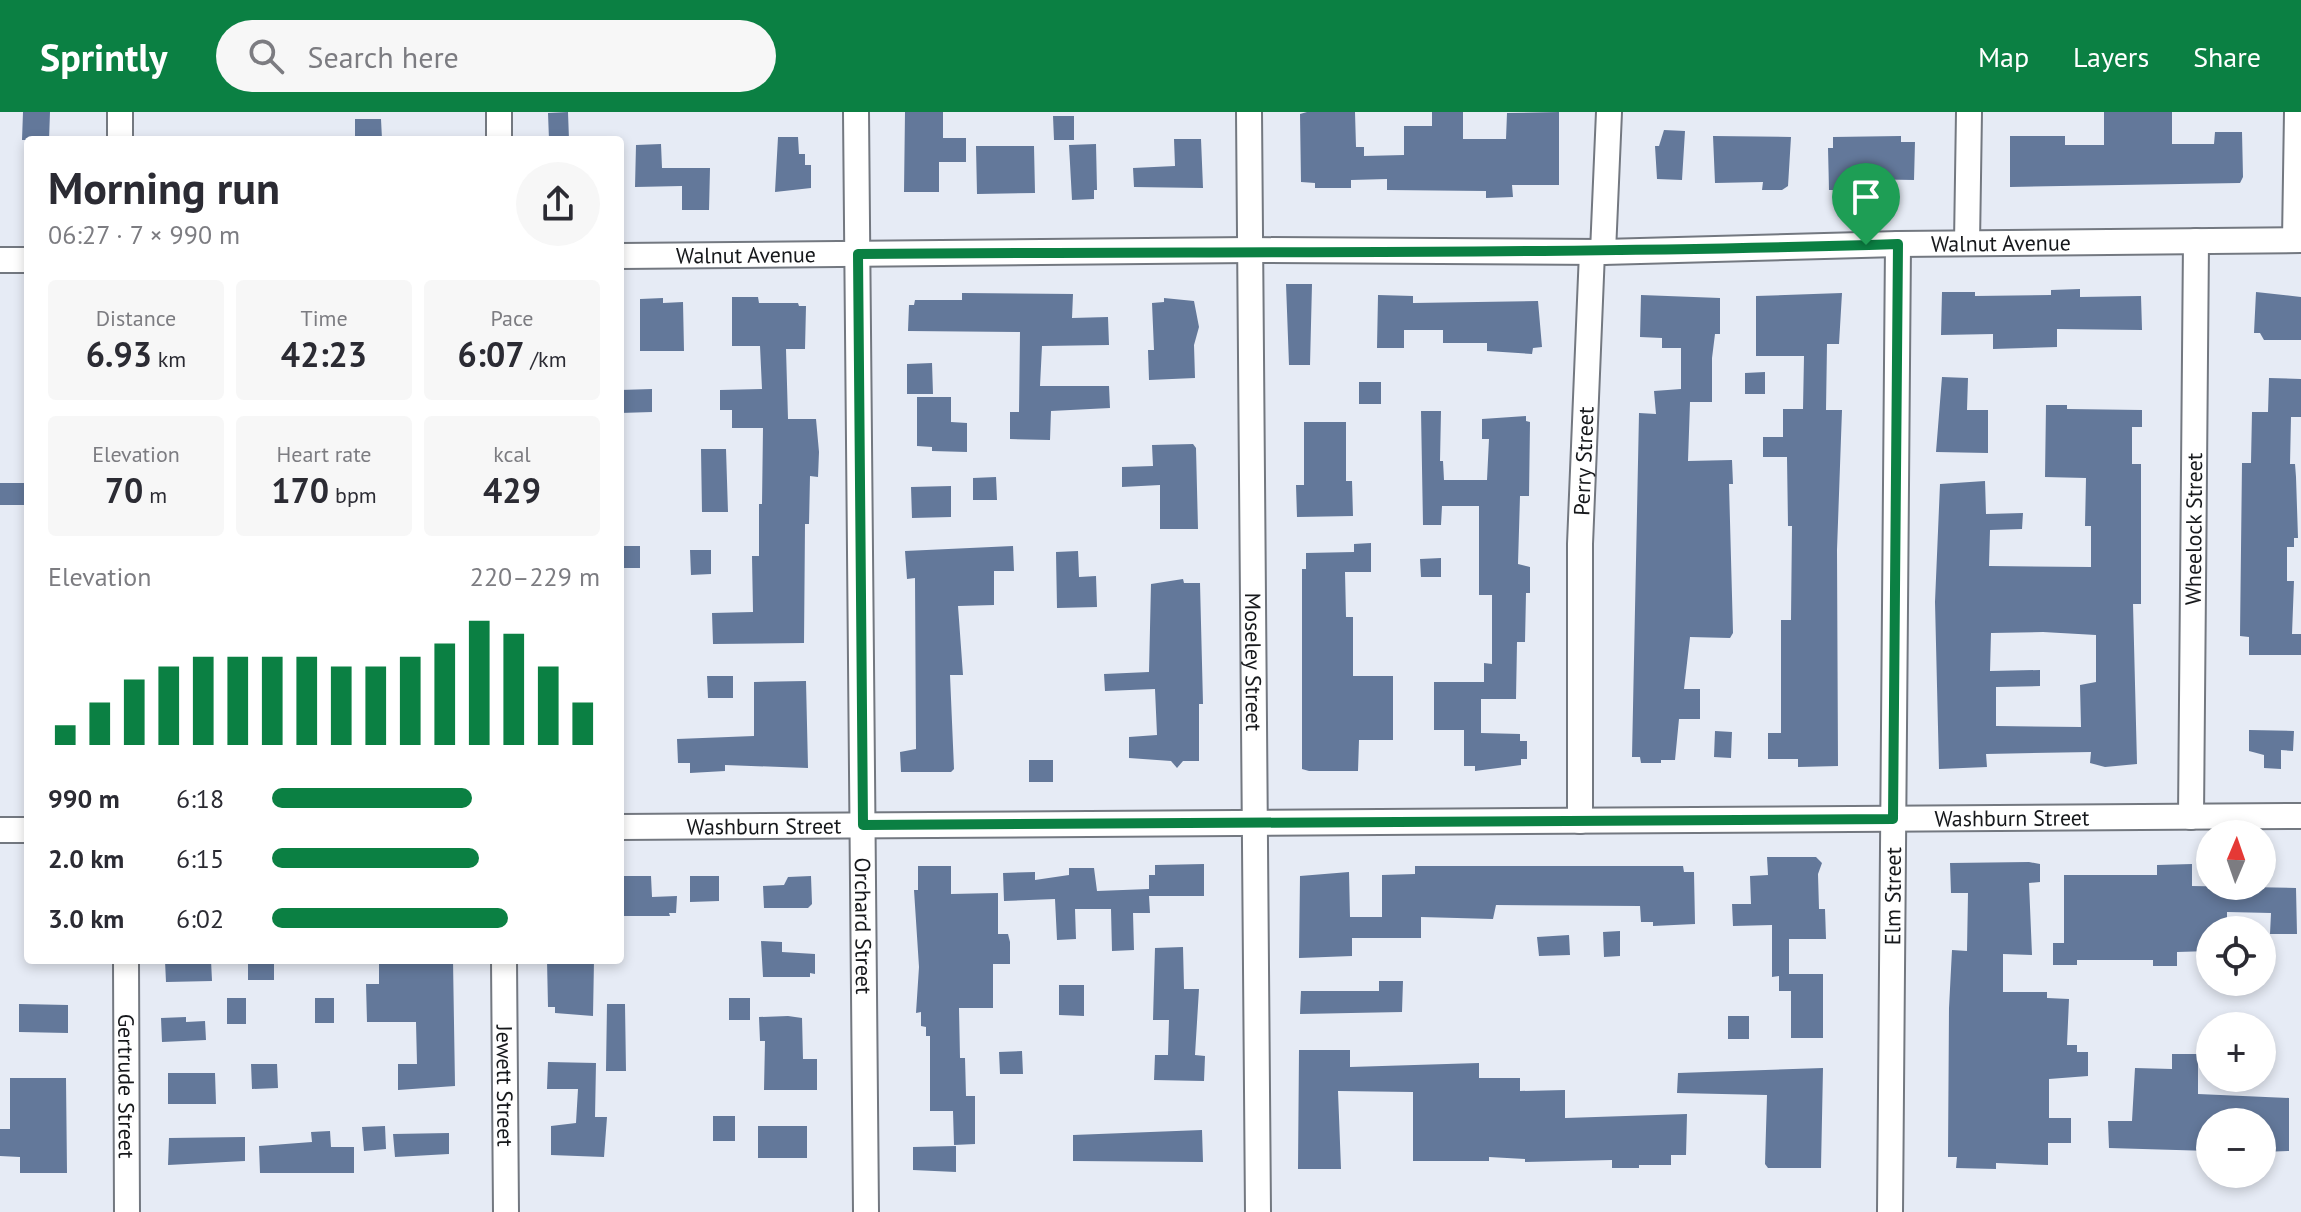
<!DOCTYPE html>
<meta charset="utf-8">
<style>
:root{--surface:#fff;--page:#f7f7f7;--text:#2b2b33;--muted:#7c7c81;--accent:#0b8043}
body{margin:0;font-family:"PT Sans",sans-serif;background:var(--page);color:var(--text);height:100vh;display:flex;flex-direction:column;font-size:30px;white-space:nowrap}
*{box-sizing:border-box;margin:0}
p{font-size:26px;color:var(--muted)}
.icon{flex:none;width:44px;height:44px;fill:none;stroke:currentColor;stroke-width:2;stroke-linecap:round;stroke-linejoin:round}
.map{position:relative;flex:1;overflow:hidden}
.side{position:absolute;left:24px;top:24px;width:600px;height:828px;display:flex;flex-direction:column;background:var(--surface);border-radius:8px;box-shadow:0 4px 12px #0003}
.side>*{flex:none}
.needle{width:52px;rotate:2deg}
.buttons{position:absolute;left:2196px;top:708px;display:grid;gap:16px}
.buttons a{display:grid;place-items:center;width:80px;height:80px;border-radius:50%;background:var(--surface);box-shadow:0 4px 12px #0003;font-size:40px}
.pin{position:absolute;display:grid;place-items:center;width:68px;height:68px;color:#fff;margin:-82px -34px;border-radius:50% 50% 50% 0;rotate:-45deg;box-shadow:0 0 8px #0007}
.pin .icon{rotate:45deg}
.round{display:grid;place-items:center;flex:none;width:84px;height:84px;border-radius:42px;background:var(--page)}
.head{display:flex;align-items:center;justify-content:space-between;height:136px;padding:0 24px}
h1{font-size:44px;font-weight:600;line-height:60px}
.figures{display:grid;grid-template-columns:repeat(3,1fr);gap:12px;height:136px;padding:8px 24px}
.figures div{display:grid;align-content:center;border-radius:8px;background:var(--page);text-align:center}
.figures b{font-size:34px;font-weight:600}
.figures small{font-size:22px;font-weight:400}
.figures p{font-size:22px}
.chart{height:224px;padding:16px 24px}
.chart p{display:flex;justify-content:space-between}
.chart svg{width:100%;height:144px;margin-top:8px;stroke:var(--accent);stroke-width:6}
ul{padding:0 24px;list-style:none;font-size:26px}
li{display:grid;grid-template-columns:128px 96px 1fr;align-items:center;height:60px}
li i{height:20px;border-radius:10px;background:var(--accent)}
header{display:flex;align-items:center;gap:48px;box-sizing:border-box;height:112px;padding:0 40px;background:var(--accent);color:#fff}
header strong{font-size:38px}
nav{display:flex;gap:44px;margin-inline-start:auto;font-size:28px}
.search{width:560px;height:72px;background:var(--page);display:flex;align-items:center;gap:20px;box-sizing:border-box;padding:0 28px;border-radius:44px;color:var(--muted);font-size:30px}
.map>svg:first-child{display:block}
.building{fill:#63789a;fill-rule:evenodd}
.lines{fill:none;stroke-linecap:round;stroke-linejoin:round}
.minor-casing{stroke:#737880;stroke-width:28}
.minor{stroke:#fff;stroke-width:24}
.route-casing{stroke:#fff;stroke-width:16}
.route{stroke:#0b8043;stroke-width:10}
.labels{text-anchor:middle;stroke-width:6;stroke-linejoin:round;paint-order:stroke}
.street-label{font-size:22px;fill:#16181b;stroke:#f5f8fe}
</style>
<header>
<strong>Sprintly</strong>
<div class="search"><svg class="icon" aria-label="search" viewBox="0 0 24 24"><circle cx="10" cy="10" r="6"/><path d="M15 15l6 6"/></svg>Search here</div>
<nav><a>Map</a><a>Layers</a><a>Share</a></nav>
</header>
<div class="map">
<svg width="2301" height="1100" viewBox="0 0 2301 1100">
<rect width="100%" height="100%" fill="#e6ebf5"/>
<path class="building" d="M23 0H50L49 28H22Z
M568 0 569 28H549L548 1Z
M905 0H943V26H966V50H939V80H904Z
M1307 0H1355L1356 35H1364V44L1404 43V14H1432V0H1463V27H1506L1507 1 1559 0V73H1512L1513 85 1486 86V79L1387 78V67L1351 68V76H1315V71L1301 70 1300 2Z
M2104 0H2172V32H2214L2215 20H2242L2243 65 2240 71 2010 75V24H2065V33H2104Z
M1053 4H1074V28H1054Z
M355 7H381L382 27 355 28Z
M1664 18 1685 19 1682 68 1657 67 1655 34H1659Z
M1713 24 1791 25 1788 74 1782 78H1762L1763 70 1715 71Z
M1901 24V30H1915L1914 68 1857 67V78H1829L1828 36H1833V25Z
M778 25H798L799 42H805V53H811V76L775 80Z
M1174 27H1201L1203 76 1134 75 1133 56 1175 54Z
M661 32 662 56H710L709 98H682V74L635 75 636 33Z
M1096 32 1097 78H1094V87L1072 88 1069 33Z
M976 34H1034L1035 81 977 82Z
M1286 172H1312L1310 253H1289Z
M2080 177V185L2141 184 2142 218 2057 217V235L1993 237V222L1941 223 1942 180H1975V184L2051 183V178Z
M2256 180 2301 185V228H2264L2260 221H2254Z
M962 181 1073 182 1072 206 1108 205 1109 233 1042 234 1040 274H1109L1110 296 1051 299 1050 328 1010 327V300H1019L1020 220 908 219 909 193H914L915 188H962Z
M1842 181 1839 232H1827L1826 298H1842L1837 438 1838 654 1798 655V647H1768V621H1781V508H1791L1792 414H1788L1787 345H1763V325H1783V297H1803L1804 244H1756V184Z
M1378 183 1413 184V191L1538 189 1542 235 1533 236 1532 242 1487 239V231H1443V218H1404V236H1377Z
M1641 183 1720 186V222H1715L1712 246V290H1690L1688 349 1732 348 1733 372H1729L1733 521 1730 526 1690 525 1684 577H1700V607H1679L1675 648H1661V651H1641L1640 645H1632L1639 301 1656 302 1654 279 1681 277V236H1662V226L1640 225Z
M732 185H758L759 191H798L799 194H806L805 237H786L788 307H816L819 340 818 365 810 364 809 412H805L804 531 713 532 712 501 753 500 752 444H759V392H762L763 316H732V298H720V278L762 277 760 234H732Z
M663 186V191L683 190 684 239H640V187Z
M1164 186 1194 189 1199 215 1194 233 1195 266 1149 268 1148 238H1154L1152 191 1164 190Z
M932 251 933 282H907V252Z
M1765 260V282H1745V261Z
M1942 265 1968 266 1967 298H1988V341L1936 340Z
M2269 266 2301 267V305H2291L2290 352H2295L2296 365 2298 426H2294V435H2287V469H2294L2292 522H2301V543H2249V525L2240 524 2242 351H2251L2252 300H2268Z
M1359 270H1381V292H1359Z
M652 277V300L620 301V278Z
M917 285H951V310L967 311V340L932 339V335L917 334Z
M2046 293H2067V297L2142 298V315H2132V352H2141V492H2133L2137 652 2105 655 2090 651 2091 640 1986 642 1987 655 1939 657 1935 490 1940 372 1985 369 1986 402 2023 401 2022 417 1990 418 1989 454 2091 455V414H2085L2086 366 2045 365ZM2043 520 2096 523V570L2080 573 2081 615 1996 614V575L2040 574V558L1990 559 1991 521Z
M1421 299H1441L1440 349H1443L1444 368H1487L1489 327H1482V307L1526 304V309L1530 310 1529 384H1520L1518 452 1530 455V481H1526L1525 530H1517L1516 587H1481V621L1520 622V629H1527V647H1521V653L1475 659V654H1464V618H1434V570H1484V551L1492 552V483H1479V394H1442L1441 413H1423Z
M1304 310H1346V369H1352L1353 404 1297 405 1296 373H1304Z
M1193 332 1196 336 1198 417H1160V373L1122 375V355L1153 354 1152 333Z
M701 337H726L728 400H702Z
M996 365 997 388H973V366Z
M0 371H28V393H0Z
M951 374V405L912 406 911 375Z
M1371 431V460H1345L1346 505H1353V564H1393V628H1359L1358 659H1309L1302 657V457H1306V441L1354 440V432Z
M620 434H640V456H620Z
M1013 434 1014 459H994V493L958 494 963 563H950L954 657 951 660H901L900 640 916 637 915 466 907 467 905 439Z
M690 438H711V462L691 463Z
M1078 439 1079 465 1096 464 1097 495 1057 496 1056 440Z
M1441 446V465H1421L1420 447Z
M1183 467 1184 471H1200L1203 592H1199V649H1183L1177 656 1171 649 1129 646V625L1157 623 1155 577 1105 579 1104 562 1149 560 1151 472Z
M707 564H733V586H708Z
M806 569 808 656 725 653V659L690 661V651H678L677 627 754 624V570Z
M2249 618 2294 619 2293 639 2281 638V657L2264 656V643L2249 639Z
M1715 619 1732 620 1731 646 1714 645Z
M1029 648H1053V670H1029Z
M1767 745H1816L1822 751 1818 762 1819 797H1825L1826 827H1789V862H1823V926H1791V879H1779V864L1772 865V813L1733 814 1732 792H1751L1750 764 1768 763Z
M2029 750 2040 752V770L2029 771 2032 843 2003 842V880H2047V886L2069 887 2067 933H2077V940H2088V964L2049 967V1006H2071V1031H2048V1053L1996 1051V1057L1956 1056 1957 1045H1948L1949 896 1952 838 1967 839 1968 781H1951L1950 751Z
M1204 752V784H1149L1150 801H1133L1134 838 1112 839 1111 797H1075L1076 827 1057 828 1055 787 1004 789 1003 761 1035 760V768L1069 763V756H1094L1097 779 1149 777V781V763H1155V753Z
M2192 752V774L2296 776 2297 822H2270L2271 801 2227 800V818H2210V839L2177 840V854H2153V848H2077V853H2053V831H2064V763H2157V753Z
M918 754H951V782L998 781V822H1008L1010 830V852H993V896H959L960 946H965L966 984H975V1032L954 1033 953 999H930V924H926V915L921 914V900L916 901 919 855 914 778H918Z
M1415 754H1683L1684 760H1694L1695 812 1653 814V810H1641L1640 794 1496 793 1493 807 1421 805V826H1352V844L1299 846 1300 764 1349 760 1350 805H1382V763L1415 762Z
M620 764H651L652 785 677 784 676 801H669L670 804H620Z
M690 764H719V789L690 790Z
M811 764 812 792 808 796H764L763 774 784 773 788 765Z
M1620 819V844L1604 845 1603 820Z
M1569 823 1570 843 1539 844 1537 825Z
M761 829 782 830V840L815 842V862L810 861V865H763Z
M1183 835 1184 877H1199L1195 943 1205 944 1204 969 1154 968 1155 943H1168L1169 908H1153L1155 836Z
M188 848H211L212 869 166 870 165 849Z
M248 848H274V868H248Z
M379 848H453L455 974 398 978V952H417L416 910H367L366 872H379Z
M547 848H594L593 904 555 901V895H548Z
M1379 869H1403L1402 900 1300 902 1301 879H1379Z
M1059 873H1084V904L1059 903Z
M227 886H246V912H227Z
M315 886H334V911H315Z
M729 886H750V908H729Z
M19 892 68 893V921L19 920Z
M607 892H625L626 959H606Z
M788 904 802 906 803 947H817V978H764L765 929H760L759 905Z
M1728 904H1749V927H1728Z
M186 905V910L205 909 206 928 162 930 161 906Z
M1299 938H1350V955L1479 951V966H1520V979L1565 978V1006L1687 1002 1686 1043H1671V1053H1639V1056H1612V1048L1525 1050V1047L1489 1045V1049H1413V980L1338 979 1341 1057H1298Z
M1022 939 1023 962H1000L999 940Z
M2172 942H2198V982L2289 986V1039L2262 1040V1010H2210V1039L2109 1036 2108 1009H2132L2135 956 2172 957Z
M548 950 596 951 595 1005H607L604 1045 551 1043V1014L576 1011 578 977H547Z
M251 952H277L278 976 252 977Z
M1823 956 1821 1056H1768L1765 1052 1767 983 1677 981 1678 961Z
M168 961H215L216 992H168Z
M10 966H66L67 1061H20V1045L0 1044V1017H10Z
M713 1004H735V1029H713Z
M385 1014 386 1037 364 1039 362 1015Z
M758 1014H807V1046H758Z
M1202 1018 1203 1050 1073 1049V1023Z
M330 1019 331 1035H354V1061H260L259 1034 312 1030 311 1020Z
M449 1021V1042L395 1045 393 1022Z
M245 1025V1049L168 1053 169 1026Z
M956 1034V1060L913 1058V1035Z"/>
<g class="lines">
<defs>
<g id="minor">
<path d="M120 0V28"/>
<path d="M499 0V28"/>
<path id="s1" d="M856 0 866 1100"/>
<path id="s2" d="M1249 0 1258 1100"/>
<path d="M2295 128 2297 0"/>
<path d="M1967 131 1969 0"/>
<path id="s3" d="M1603 140 1898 132 2301 128"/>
<path id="s4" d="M620 144 1250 138 1603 140 1609 0"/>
<path d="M0 148H28"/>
<path id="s5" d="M2191 705 2196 129"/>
<path id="s6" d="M1580 709V432L1592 140"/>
<path id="s7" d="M620 715 2301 704"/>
<path d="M0 718H28"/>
<path id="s8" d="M126 848 127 1100"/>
<path id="s9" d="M504 848 506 1100"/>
<path id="s10" d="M1890 1100 1898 132"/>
</g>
</defs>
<use href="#minor" class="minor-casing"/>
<use href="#minor" class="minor"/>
</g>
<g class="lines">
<defs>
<path id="route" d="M1898 132 1893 707 863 713 858 142C1204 139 1551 143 1898 132Z"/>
</defs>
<use href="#route" class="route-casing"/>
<use href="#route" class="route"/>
</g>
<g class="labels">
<g class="street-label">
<text dy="8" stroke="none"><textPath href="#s3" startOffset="398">Walnut Avenue</textPath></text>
<text dy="8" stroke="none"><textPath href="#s4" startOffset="126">Walnut Avenue</textPath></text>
<text dy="8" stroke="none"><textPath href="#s6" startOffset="360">Perry Street</textPath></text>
<text dy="8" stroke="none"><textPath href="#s5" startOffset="288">Wheelock Street</textPath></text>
<text dy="8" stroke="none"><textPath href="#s2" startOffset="550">Moseley Street</textPath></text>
<text dy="8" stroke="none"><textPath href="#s7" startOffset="1392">Washburn Street</textPath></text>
<text dy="8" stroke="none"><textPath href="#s7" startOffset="144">Washburn Street</textPath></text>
<text dy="8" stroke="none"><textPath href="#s10" startOffset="316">Elm Street</textPath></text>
<text dy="8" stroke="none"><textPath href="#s1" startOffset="814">Orchard Street</textPath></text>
<text dy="8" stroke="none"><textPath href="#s8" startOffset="126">Gertrude Street</textPath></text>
<text dy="8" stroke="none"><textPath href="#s9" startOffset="126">Jewett Street</textPath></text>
</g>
</g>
</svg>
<div class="buttons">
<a><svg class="needle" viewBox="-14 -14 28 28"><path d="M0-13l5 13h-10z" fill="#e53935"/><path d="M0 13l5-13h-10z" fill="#7c7c81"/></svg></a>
<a><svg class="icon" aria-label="locate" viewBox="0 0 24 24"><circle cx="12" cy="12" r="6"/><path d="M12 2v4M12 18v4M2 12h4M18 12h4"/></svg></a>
<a>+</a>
<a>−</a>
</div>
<div class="pin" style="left:1866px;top:133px;background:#1e9e55"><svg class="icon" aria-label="arrive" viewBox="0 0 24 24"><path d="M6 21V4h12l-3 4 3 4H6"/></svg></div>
<section class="side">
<div class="head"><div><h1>Morning run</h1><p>06:27 · 7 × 990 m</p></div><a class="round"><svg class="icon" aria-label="share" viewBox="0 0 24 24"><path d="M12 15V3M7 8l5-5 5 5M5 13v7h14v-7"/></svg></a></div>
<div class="figures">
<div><p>Distance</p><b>6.93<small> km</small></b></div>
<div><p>Time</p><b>42:23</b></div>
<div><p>Pace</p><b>6:07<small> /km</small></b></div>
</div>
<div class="figures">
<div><p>Elevation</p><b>70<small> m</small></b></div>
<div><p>Heart rate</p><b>170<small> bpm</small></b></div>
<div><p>kcal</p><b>429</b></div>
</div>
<div class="chart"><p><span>Elevation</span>220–229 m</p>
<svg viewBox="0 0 160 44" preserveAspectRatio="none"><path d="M5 44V38M15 44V31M25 44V24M35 44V20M45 44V17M55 44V17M65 44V17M75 44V17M85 44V20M95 44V20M105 44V17M115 44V13M125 44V6M135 44V10M145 44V20M155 44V31"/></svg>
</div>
<ul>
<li><b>990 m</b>6:18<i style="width:61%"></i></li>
<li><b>2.0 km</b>6:15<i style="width:63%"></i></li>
<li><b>3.0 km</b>6:02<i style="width:72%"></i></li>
</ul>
</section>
</div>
